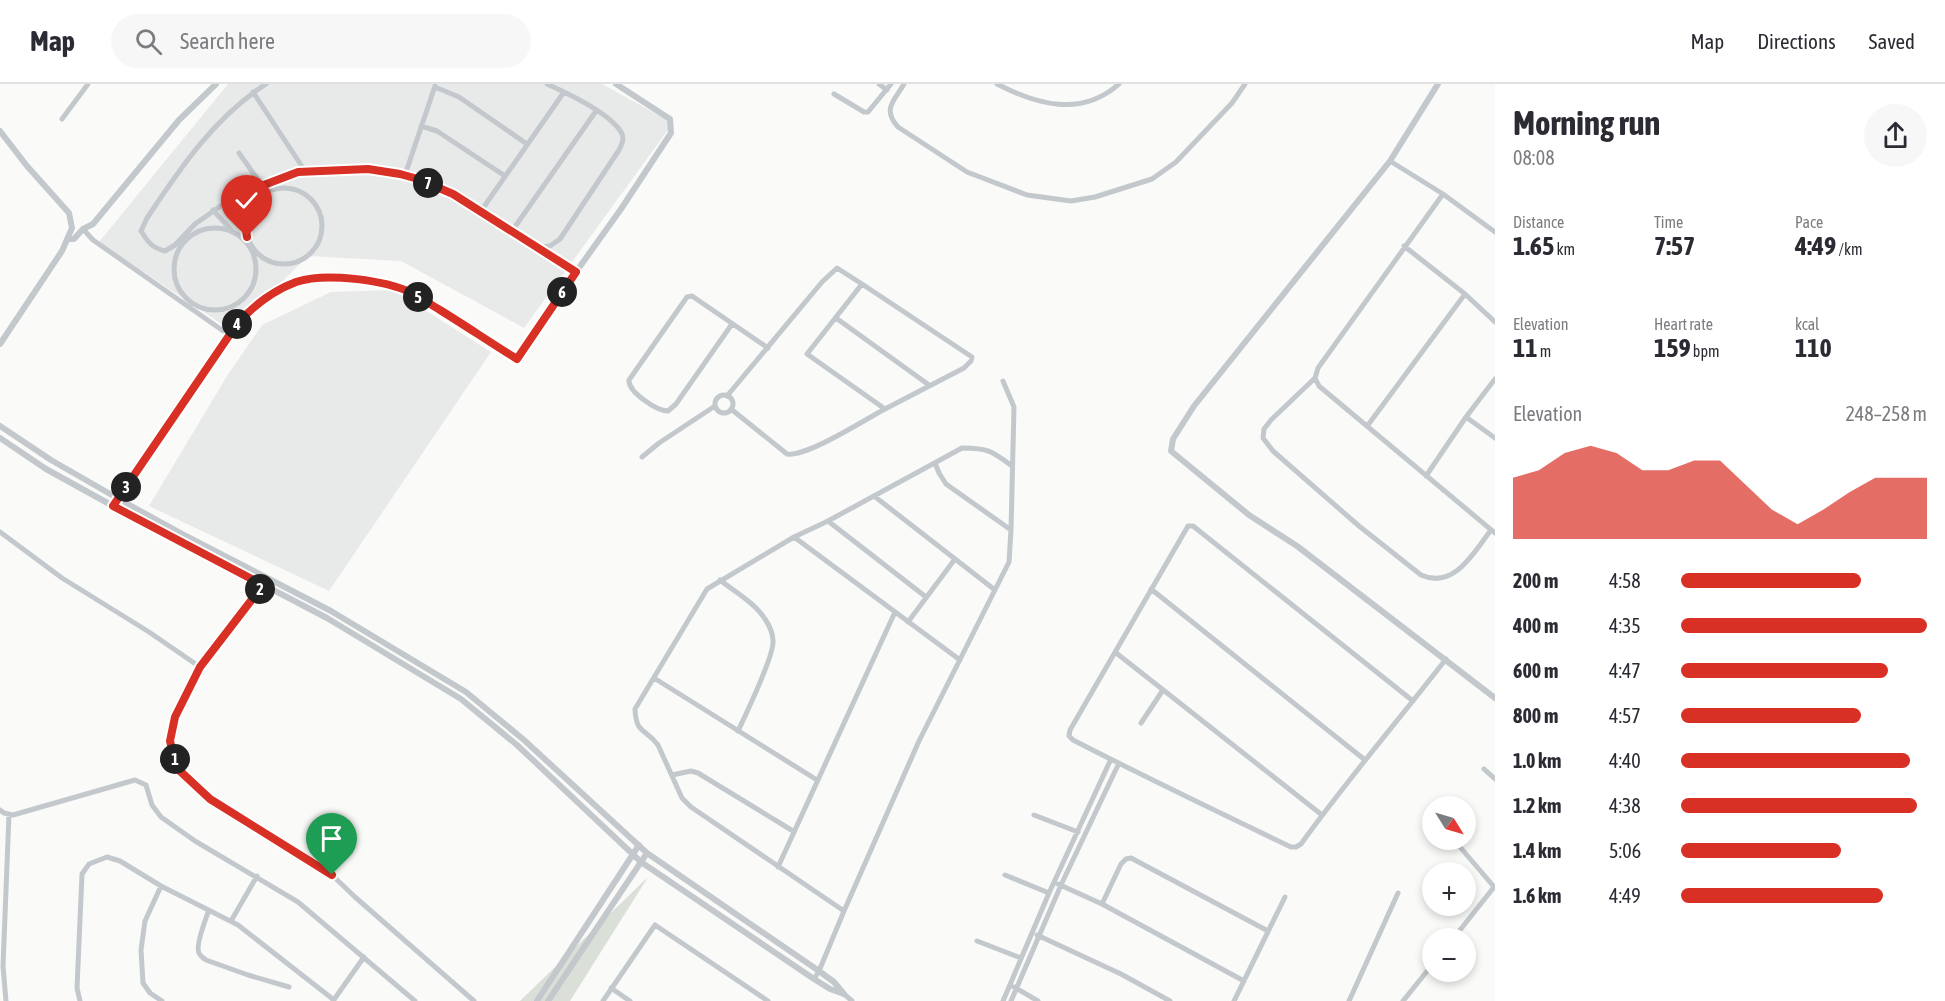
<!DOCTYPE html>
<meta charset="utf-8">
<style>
:root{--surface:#fff;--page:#f7f7f7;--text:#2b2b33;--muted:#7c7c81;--line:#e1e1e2;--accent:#d93025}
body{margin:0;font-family:"Asap Condensed",sans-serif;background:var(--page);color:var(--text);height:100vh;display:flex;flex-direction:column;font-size:22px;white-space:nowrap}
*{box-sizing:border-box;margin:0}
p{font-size:20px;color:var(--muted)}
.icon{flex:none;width:33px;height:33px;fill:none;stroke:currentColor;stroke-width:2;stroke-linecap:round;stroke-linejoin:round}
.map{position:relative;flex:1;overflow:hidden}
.panel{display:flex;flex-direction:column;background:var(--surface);width:450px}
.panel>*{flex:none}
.needle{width:39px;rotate:127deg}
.buttons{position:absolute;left:1422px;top:712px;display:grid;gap:12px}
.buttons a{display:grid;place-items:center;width:54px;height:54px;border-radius:50%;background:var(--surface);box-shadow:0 3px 9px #0003;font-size:30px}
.pin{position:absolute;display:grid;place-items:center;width:51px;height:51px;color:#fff;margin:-62px -26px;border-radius:50% 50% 50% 0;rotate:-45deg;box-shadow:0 0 6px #0007}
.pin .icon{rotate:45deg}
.km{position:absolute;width:30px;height:30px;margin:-15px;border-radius:50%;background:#222;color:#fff;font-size:16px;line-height:30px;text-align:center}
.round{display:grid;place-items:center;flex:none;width:63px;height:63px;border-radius:32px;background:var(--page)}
.overview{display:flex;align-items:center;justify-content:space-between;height:102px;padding:0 18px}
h1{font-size:33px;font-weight:700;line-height:45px}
.metrics{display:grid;grid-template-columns:repeat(3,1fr);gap:9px;height:102px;padding:6px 18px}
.metrics div{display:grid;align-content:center}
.metrics b{font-size:26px;font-weight:700}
.metrics small{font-size:16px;font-weight:400}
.metrics p{font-size:16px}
.chart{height:168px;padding:12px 18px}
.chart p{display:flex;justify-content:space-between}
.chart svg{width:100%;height:108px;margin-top:6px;fill:var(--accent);opacity:.7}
ul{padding:0 18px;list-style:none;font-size:20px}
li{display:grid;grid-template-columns:96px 72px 1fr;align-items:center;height:45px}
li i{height:15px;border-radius:8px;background:var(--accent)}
header{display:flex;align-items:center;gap:36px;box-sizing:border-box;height:84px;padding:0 30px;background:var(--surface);border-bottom:2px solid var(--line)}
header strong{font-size:28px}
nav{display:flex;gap:33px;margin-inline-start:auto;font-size:21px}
.search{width:420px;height:54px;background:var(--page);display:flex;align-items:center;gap:15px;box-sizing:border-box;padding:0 21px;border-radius:33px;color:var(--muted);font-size:22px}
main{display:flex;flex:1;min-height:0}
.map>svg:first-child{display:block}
.built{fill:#e8e9e9}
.green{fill:#dadfd7}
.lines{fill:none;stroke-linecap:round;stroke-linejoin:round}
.minor{stroke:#c3c8cc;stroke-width:5}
.tertiary{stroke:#c3c8cc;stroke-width:6}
.route-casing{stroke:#fff;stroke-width:12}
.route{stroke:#d93025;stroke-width:8}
</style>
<header>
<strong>Map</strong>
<div class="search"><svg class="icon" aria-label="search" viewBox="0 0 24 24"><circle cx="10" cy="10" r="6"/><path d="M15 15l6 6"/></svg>Search here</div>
<nav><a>Map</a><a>Directions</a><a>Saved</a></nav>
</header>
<main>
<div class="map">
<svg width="1495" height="917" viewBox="0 0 1495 917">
<rect width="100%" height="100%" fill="#fafaf8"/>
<path class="built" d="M228 0H602L673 39 524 244 401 177 308 172 232 247 99 158Z
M393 206 491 268 329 507 149 422 227 292 262 241 331 208Z"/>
<path class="green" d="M648 793 570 917H520Z"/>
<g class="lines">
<path class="minor" d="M266 0C214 34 181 83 147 134L141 147C148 158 152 164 165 167L175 161 195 140 235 112 261 100 298 88 333 86 368 85 400 90 419 95 453 110 537 164 550 162 560 155 619 66C622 60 625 54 621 48 610 29 567 9 547 0
M879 0 887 6
M904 0C894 17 882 25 898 43L967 88 1027 111 1071 117 1095 113 1152 95 1176 78 1232 19 1245 0
M997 0C1036 20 1081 34 1119 0
M435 3 459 13 527 60
M253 8 305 87
M834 10 864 28H868L891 0
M62 35 88 0
M421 42 437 47 505 92
M239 69 261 100
M1390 77 1443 110 1495 148
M405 91 435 2
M246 142a38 38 0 1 1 76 0a38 38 0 1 1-76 0Z
M1443 110 1318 284 1315 294 1319 302 1495 449
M228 117 245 145
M213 126 232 147
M481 127 564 8
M235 128 254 118
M174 185a41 41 0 1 1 82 0a41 41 0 1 1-82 0Z
M83 145 93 156 229 251
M512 147 596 27
M1404 162 1465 210 1495 238
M862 200 972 273 971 277 964 284 885 325 807 270Z
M836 234 929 301
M732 240 676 320 668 327C657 327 628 308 629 296L687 213 692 212 768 264
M1315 294 1271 336 1264 345 1263 354 1273 367 1359 442 1421 491C1454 506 1474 468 1491 446
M715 320a9 9 0 1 1 18 0a9 9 0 1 1-18 0Z
M727 312 822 198 837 184 862 200
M731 325 787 370C807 373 864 336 885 325
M1466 333 1495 354
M1368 341 1465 210
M642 373 659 359 715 322
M935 379 939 389 946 400 1011 446
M1426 392 1466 333 1495 295
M874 412 995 506
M113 422 237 240C254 221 272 207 296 198 325 188 385 196 412 209 422 214 431 221 440 226 466 242 491 259 517 275L576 188 539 164
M828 437 926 513
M0 448 62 494 149 548 200 583
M794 453 707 505 635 625C636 650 645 644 658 661L682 714 691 723 844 827 919 657 1009 478 1011 446 1014 323 1003 297
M720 496C735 508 755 519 765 535 769 541 773 550 773 557 774 572 746 630 738 647
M266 498 200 583 175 633 170 657 173 673 180 687 210 715 332 791 355 813 474 917
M1151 505 1365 676
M908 538 955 475
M1115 568 1322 731
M960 576 794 453 828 437 962 364C988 364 992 367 1012 382
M654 594 817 696
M1413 617 1193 442H1188L1070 646 1069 652 1073 656C1145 693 1218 728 1291 763H1296L1301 760C1347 696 1398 637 1446 575
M1141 639 1163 606
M1484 685 1495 695
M672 691 691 687 698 689 793 747
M0 726 4 729 13 731 135 696 146 701 152 721 161 733 195 757 298 818 415 917
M1034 731 1078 748
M1454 756 1495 804
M778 783 895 528
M1005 791 1049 809
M1058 800 1102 820 1244 897
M161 802 145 837 141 866 143 899 150 909 162 917
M1102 820 1121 780 1126 775 1131 774 1268 847
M209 826C206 834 195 862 199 869 200 872 205 875 206 876L248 891 289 903
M231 837 257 792
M1037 851 1121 890 1170 917
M1453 855 1494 803
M977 857 1021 874
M814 895 819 887 844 827
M1014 903 1038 917
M611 904 630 917
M844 910 852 917
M6 917 3 882 9 730
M80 917 77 904 82 790 89 780 107 773 120 777 161 802 238 841 334 916
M333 917 364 873
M603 917 655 841 768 917
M1003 917 1049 809 1111 675
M1011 917 1061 801 1119 679
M1234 917 1285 813
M1349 917 1398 809
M1403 917 1432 881"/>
<path class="tertiary" d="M1438 0 1390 77 1194 322 1173 355 1171 367 1249 431 1297 462 1495 614
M0 47 27 82 69 129 72 144 62 167 0 260
M68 155H74L83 145 93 140 179 36 216 0
M576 188 621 125 671 49 670 35 616 0
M0 342 51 376 124 418 182 450 331 527 466 608 524 656 647 769 819 887 834 898 844 910
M0 354 46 385 113 422 327 534 461 615 517 661 641 778 814 895 830 905 844 910
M537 917 639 761
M548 917 647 769"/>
</g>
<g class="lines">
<defs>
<path id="route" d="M247 153 246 146 228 117 235 112 298 88 368 85 400 90 418 95 453 110 576 188 517 275C491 259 466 242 440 226 431 221 422 214 412 209 385 196 325 188 296 198 272 207 254 221 237 240L113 422 263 501 200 583 175 633 170 657 174 673 180 687 210 715 332 791"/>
</defs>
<use href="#route" class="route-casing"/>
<use href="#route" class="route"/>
</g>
</svg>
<div class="buttons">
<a><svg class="needle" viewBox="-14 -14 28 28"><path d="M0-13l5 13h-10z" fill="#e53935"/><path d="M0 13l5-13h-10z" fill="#7c7c81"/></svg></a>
<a>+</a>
<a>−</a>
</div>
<div class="pin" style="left:332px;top:791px;background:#1e9e55"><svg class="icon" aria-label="arrive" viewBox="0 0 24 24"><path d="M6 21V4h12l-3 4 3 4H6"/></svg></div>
<div class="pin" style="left:247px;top:153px;background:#d93025"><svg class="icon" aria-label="check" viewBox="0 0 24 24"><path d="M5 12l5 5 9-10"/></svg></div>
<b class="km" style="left:175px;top:675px">1</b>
<b class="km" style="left:260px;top:505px">2</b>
<b class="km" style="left:126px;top:403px">3</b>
<b class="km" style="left:237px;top:240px">4</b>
<b class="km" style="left:418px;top:213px">5</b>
<b class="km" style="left:562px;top:208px">6</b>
<b class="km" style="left:428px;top:99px">7</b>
</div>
<section class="panel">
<div class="overview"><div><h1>Morning run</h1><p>08:08</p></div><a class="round"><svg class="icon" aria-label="share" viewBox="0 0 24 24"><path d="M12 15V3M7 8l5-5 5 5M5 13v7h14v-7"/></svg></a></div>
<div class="metrics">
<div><p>Distance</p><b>1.65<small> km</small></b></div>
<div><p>Time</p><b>7:57</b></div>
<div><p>Pace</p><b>4:49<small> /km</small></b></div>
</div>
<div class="metrics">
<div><p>Elevation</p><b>11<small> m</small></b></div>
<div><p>Heart rate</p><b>159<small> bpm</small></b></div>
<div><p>kcal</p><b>110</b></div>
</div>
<div class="chart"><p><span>Elevation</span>248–258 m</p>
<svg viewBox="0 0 160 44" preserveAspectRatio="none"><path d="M0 44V19L10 16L20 9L30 6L40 9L50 16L60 16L70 12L80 12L90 22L100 32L110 38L120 32L130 25L140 19L150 19L160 19V44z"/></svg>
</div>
<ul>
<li><b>200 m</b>4:58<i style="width:73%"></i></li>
<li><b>400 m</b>4:35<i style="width:100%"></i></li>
<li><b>600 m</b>4:47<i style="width:84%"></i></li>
<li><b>800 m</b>4:57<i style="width:73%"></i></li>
<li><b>1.0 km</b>4:40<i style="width:93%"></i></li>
<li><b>1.2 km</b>4:38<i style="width:96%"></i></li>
<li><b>1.4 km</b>5:06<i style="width:65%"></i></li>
<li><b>1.6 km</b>4:49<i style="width:82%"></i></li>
</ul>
</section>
</main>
